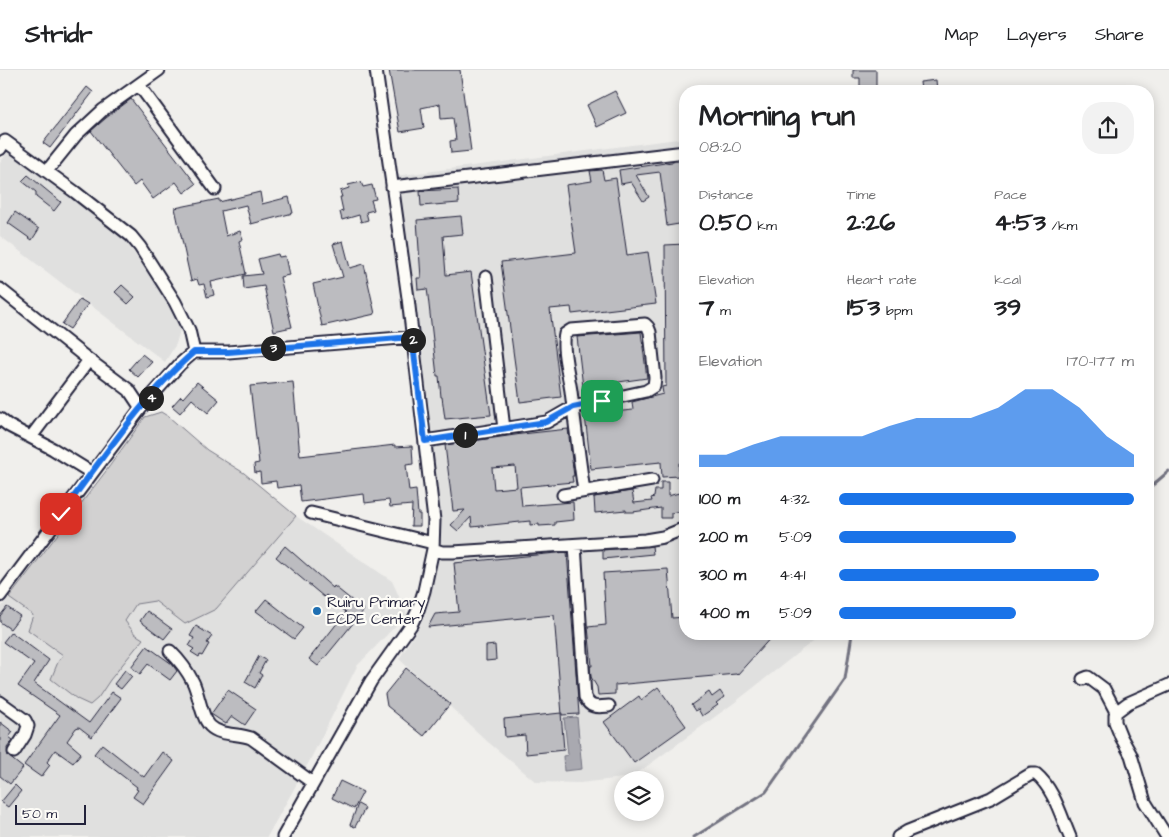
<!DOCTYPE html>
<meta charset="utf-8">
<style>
:root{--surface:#fff;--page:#f2f2f2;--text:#202124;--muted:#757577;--line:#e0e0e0;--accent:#1a73e8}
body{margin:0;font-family:"Architects Daughter",sans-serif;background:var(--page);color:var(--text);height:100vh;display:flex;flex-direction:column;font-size:19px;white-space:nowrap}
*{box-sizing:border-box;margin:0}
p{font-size:16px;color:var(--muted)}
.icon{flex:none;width:28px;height:28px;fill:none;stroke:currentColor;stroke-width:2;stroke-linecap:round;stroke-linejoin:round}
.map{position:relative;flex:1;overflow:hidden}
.drawer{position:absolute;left:679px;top:15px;width:475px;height:555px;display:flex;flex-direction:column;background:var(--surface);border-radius:20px;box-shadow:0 2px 12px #0003}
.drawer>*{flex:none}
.tools{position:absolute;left:614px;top:701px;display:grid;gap:10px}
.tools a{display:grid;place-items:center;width:50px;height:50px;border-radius:50%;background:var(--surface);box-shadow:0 2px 12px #0003;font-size:25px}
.scale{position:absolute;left:15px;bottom:12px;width:71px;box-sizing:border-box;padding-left:5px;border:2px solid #22223b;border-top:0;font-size:14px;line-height:18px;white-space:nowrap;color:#22223b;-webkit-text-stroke:4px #fdfcf7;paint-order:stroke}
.pin{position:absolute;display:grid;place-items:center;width:42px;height:42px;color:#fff;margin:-21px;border-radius:10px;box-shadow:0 2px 8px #0006}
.km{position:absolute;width:25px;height:25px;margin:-12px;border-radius:50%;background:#222;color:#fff;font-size:14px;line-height:25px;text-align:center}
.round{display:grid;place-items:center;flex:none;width:52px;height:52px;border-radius:20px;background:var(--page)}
.overview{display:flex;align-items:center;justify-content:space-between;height:85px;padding:0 20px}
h1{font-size:28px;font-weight:800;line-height:38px}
.figures{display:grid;grid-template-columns:repeat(3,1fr);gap:8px;height:85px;padding:5px 20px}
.figures div{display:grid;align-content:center}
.figures b{font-size:25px;font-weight:800}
.figures small{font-size:14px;font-weight:400}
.figures p{font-size:14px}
.chart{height:140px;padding:10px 20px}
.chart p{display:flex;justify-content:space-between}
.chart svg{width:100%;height:90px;margin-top:5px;fill:var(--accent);opacity:.7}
ul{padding:0 20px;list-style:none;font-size:16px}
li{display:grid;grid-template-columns:80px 60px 1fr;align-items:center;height:38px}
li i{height:12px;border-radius:6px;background:var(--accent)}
header{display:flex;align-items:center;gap:30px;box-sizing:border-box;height:70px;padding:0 25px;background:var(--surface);border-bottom:1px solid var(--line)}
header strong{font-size:24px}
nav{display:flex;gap:28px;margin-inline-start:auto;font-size:18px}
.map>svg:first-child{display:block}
.built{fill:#e0e0df}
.green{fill:#d2d1d1;stroke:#7a7a86}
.water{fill:#a9a9b0;stroke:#737381}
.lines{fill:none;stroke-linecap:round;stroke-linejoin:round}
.stream{stroke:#737381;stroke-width:3}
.building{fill:#bcbcc0;stroke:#22223b;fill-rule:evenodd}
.minor-casing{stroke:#22223b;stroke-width:15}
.minor{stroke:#fdfcf7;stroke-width:11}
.route-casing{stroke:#fff;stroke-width:10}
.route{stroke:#1a73e8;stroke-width:6}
.poi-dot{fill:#1f6fb2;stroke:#fdfcf7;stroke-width:2}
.labels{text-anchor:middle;stroke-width:4.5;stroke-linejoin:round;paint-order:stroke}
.poi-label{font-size:15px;fill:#22223b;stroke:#fdfcf7;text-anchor:start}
</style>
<header>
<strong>Stridr</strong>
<nav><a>Map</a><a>Layers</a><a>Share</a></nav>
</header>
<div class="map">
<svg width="1169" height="767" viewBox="0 0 1169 767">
<rect width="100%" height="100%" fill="#f0efec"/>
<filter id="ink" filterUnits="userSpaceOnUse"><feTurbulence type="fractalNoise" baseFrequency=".02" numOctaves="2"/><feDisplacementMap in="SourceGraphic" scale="10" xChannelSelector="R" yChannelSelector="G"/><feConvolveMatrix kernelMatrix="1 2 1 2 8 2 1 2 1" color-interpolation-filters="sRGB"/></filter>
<g filter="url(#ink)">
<path class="built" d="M685 68V564H822L734 633 632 707 580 713 536 712 488 672 399 589 421 554 441 473 427 345 395 106Z
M9 80 125 170 182 253 176 274 165 292 0 166V93Z
M161 342 169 347 207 380 244 403 296 446 392 511 407 544 357 596 309 692 267 767H0V539L106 401 145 347Z"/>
<path class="green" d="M161 342 169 347 207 380 244 403 296 446 216 539 185 554 155 531 136 534 125 551 135 564 143 569 110 610 98 628 90 635 77 629 51 609 58 592 63 585 28 560 33 545 9 528 106 401 145 347Z"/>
<path class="water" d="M577 647 582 699 564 701 563 686 568 685 564 648Z"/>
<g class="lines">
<path class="stream" d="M1148 419 1169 401
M694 767 766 722 845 609 852 564"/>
</g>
<path class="building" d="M389 0H460L471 81 451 83 450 71 456 70 453 48 441 49 440 34 421 38 424 58 400 62Z
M853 0H876V21H860V8H853Z
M936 10 937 21H921L920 12Z
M87 17 93 22 50 78 43 73Z
M615 21 626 43 597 57 587 35Z
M131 29 196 114 184 123 176 112 153 129 140 111 134 116 91 61 106 48Z
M685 90V153L667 156 660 102 636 105 649 127 643 131 631 112 621 114 619 100Z
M602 100 604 110 616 108 627 185 648 182 656 234 572 244 571 237 550 239 561 327 520 332 501 192 576 183 566 115 592 111 590 101Z
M28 105 61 132 54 141 36 127V122L22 111Z
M361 112 363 117 372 115 376 129 371 130 374 140 366 142 368 150 361 152 359 145 342 150 340 142 343 141 340 127H342L340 121 349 118 348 115Z
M458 119 459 133 421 136 420 121Z
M260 122 262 134 289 127 293 143 251 154 246 135 221 141 226 166 240 161 243 169 239 171 246 204 211 212 214 225 207 227 204 214 199 215 197 209 191 211 175 138 219 129V132Z
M15 142 39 159 32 170 8 153Z
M461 146 463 164 443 166 446 205 471 202 491 345 445 349 442 327H441L439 306H437L428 226 427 219 418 220 417 208H421L417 150Z
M343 171 350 198 364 194 375 244 322 256 313 214 343 207 333 174Z
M685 174V393H679V406L662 407 661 392 591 399 585 345 633 340 632 332 663 324 662 317 666 316 665 175Z
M278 184 279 187 285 186 289 205 280 207 292 257 274 261 264 216 244 219 243 206 262 204 258 189Z
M122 215 135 227 128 234 115 222Z
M80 229 88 234 70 259 62 254Z
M641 262 647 308 583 317 577 267Z
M142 284 152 292 138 307 129 299Z
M197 312 219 330 208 343 192 329 180 343 172 336 181 326 183 328Z
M293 312 300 386 395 375V377L412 376 413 394 406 395 409 421 416 420 418 444H420V456H411L412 435 390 437 389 430 365 433 364 424 301 432 299 415 277 418 276 411 261 413 260 402 255 403 254 394 259 393 250 316Z
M568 359 574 406H572L573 412 520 417 522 436 573 432 574 450 555 452V455L539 456V454L530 455V451L472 457 471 447 458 461 451 455 465 440 453 441 445 375 522 364ZM515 396 517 417 494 419 492 398Z
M661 412H668V426L679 423 684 440 671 443V448H661V438L633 442H626V440L595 443 594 427 632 421 634 433 652 431 651 428 654 427 655 420H661Z
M285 476 333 518 334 516 364 540 318 596 309 589 346 542 326 525 324 527 276 487Z
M652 476 653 484 603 489V480Z
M567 482 579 644 562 645 554 545 428 557 435 544 459 542 454 493Z
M668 499 672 548 685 547V564H774L737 605 736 604 615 615V624L598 625 597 617 591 607 590 596H592L588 557 606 555 603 503Z
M266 529 303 558 294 569 256 541Z
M7 537 20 546 10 559 0 552V546Z
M147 541 172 559 164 569 140 551Z
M196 556 212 566 207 573 209 574 202 586 200 585 199 587 191 582 194 579 189 576 194 568 190 566Z
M11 562 49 590 34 613 89 653 112 622 121 628 92 667 79 657 76 658 67 671 81 683 73 693 55 680 47 692 50 695 41 707 24 695 60 645 18 616 34 594 3 572Z
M495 575 496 590 486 591V576Z
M147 576 172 594 177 601 170 610 148 594 140 604 131 597Z
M259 586 266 590 259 603 262 605 255 618 245 612Z
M406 598 450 634 424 666 387 636 385 624Z
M125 600 132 606 121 619 114 614Z
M658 617 686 656 634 693 604 652 639 626 641 630Z
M228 620 256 639 245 655 232 646 226 654 211 644Z
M720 621 724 627 716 633 718 635 702 646 698 639 695 641 691 635 709 622 712 627Z
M561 643 564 680 526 684 525 665 505 667 504 649Z
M0 652 13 662 9 667 13 670 7 678 8 686 23 698 10 714 0 706Z
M102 674 144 707 162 682 174 691 143 734 133 727 138 720 136 719 137 717 94 684Z
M340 711 363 722 354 739 332 728Z
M15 715 21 721 8 737 1 732Z
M358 734 365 738 355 757 350 755Z"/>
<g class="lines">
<defs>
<path id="minor" d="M139 15 215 119
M0 79 5 71 75 122 131 166 140 177 175 232 189 260 194 282 180 294 141 338 0 526
M47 101 76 65 103 40 159 0
M392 117 685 82
M486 207 504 359
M0 219 89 290 129 320 141 338
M194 282H228L412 267
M0 349 9 356 53 379 92 403
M31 367 89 290
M425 371 547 352 573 337 646 321 654 316 655 308 650 262 648 257 645 254 571 260 565 264C561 278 569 306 571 321 575 354 579 388 584 421
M563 425 652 410
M311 443 433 473
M575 475 585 627C590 639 598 637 609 636
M433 479 442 482H453L645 470 663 467 685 458
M170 581C180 591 187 600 193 612 199 624 201 647 210 656 220 666 238 663 251 668L313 713
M1083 609 1088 607 1104 619 1116 642
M0 632 25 650 28 656 25 665 14 682
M283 767 371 611 411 555 418 540 424 521 433 479 434 450 408 228 376 0
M898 767 908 761 991 728 1031 704H1036C1054 719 1061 746 1070 767
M1167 767 1145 732 1131 685 1121 667 1115 652V645L1116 642 1128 633 1169 615"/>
</defs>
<use href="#minor" class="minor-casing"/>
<use href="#minor" class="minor"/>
</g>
</g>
<g class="lines" filter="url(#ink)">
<defs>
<path id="route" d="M61 444C101 391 144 325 194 282H228L412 267 425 371 546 352 573 337 602 331"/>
</defs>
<use href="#route" class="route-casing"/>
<use href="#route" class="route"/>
</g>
<circle class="poi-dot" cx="317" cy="541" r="5"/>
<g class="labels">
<g class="poi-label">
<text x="327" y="537">Ruiru Primary<tspan x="327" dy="17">ECDE Center</tspan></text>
</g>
</g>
</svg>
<div class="tools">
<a><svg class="icon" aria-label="layers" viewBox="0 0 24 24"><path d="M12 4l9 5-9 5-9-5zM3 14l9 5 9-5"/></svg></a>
</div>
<div class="scale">50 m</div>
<div class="pin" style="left:602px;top:331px;background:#1e9e55"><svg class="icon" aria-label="arrive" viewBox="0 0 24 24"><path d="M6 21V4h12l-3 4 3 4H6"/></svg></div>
<div class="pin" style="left:61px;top:444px;background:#d93025"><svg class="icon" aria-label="check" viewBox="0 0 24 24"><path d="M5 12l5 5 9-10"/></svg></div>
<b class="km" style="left:465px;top:365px">1</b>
<b class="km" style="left:413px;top:270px">2</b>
<b class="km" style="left:273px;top:278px">3</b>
<b class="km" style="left:151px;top:328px">4</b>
<section class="drawer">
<div class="overview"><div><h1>Morning run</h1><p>08:20</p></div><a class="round"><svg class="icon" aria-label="share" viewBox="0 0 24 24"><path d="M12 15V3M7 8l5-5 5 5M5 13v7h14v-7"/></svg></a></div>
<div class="figures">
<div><p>Distance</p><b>0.50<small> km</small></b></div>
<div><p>Time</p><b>2:26</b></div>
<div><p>Pace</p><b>4:53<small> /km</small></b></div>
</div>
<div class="figures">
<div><p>Elevation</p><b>7<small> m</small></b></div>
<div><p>Heart rate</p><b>153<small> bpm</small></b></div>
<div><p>kcal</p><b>39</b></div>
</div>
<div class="chart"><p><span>Elevation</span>170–177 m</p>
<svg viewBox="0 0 160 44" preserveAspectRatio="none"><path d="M0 44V38L10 38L20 33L30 29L40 29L50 29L60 29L70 24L80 20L90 20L100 20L110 15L120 6L130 6L140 15L150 29L160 38V44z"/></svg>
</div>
<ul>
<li><b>100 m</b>4:32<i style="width:100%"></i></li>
<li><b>200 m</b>5:09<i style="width:60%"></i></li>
<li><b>300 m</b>4:41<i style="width:88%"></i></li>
<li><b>400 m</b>5:09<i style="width:60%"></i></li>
</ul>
</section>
</div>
